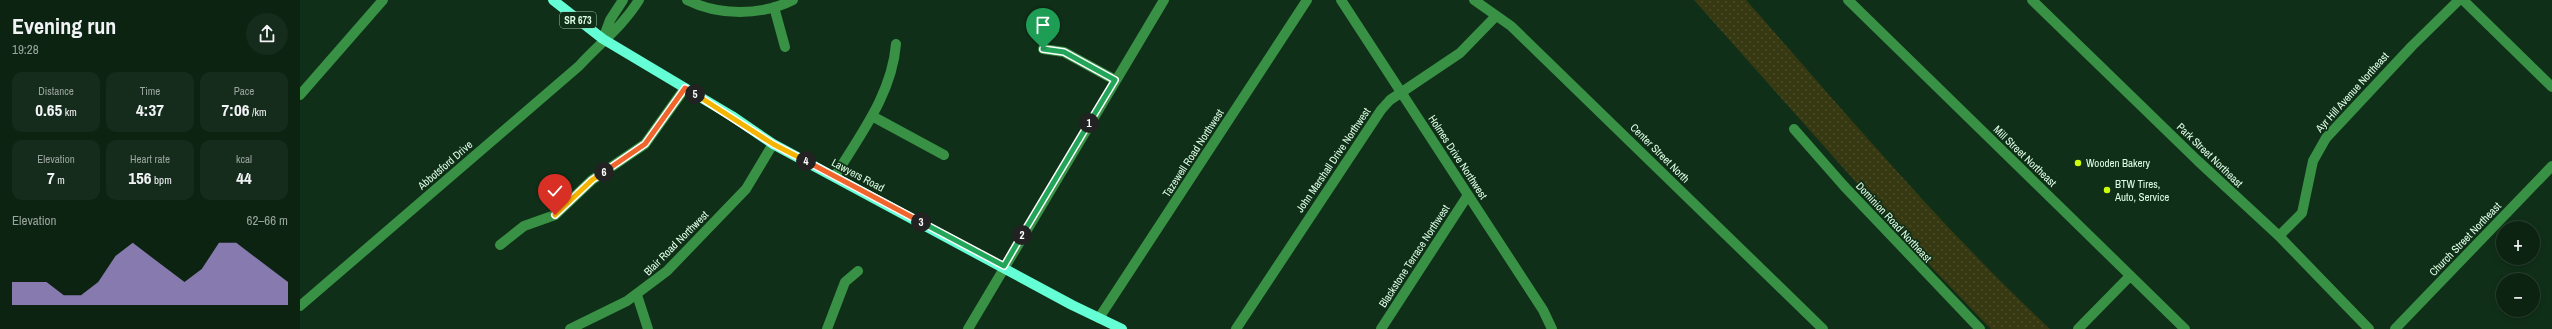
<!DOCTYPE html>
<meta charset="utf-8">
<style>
:root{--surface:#0c2312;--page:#152b1b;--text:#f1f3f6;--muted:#9aa49f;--line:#2c4032;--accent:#bca0f2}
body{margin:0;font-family:"Archivo Narrow",sans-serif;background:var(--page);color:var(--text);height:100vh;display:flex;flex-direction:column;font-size:15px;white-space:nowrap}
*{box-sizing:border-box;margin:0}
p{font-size:13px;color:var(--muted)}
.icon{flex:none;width:22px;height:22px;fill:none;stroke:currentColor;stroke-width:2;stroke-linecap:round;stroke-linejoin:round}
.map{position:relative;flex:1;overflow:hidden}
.panel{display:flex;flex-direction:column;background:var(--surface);width:300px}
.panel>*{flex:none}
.tools{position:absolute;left:2196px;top:221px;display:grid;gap:8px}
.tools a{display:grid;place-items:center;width:44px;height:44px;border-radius:50%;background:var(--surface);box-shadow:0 2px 6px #0003,0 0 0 1px var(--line);font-size:20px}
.pin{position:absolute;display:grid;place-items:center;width:34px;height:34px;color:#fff;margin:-41px -17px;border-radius:50% 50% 50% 0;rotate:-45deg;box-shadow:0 0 4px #0007}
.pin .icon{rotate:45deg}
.km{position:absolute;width:20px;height:20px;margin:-10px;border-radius:50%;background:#222;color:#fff;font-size:11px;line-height:20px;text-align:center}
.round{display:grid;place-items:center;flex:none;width:42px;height:42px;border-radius:21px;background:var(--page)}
.headline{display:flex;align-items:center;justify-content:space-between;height:68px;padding:0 12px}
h1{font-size:22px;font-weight:700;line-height:30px}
.figures{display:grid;grid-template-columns:repeat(3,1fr);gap:6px;height:68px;padding:4px 12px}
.figures div{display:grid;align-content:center;border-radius:10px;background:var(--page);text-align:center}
.figures b{font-size:17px;font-weight:700}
.figures small{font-size:11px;font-weight:400}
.figures p{font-size:11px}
.chart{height:112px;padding:8px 12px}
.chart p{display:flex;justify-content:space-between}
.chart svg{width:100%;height:72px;margin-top:4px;fill:var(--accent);opacity:.7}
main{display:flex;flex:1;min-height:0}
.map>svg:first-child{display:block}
.grass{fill:url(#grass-dots)}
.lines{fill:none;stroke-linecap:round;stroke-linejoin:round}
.minor{stroke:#389144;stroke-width:10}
.major{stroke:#65ffd5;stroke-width:10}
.split-1-casing{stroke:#fff;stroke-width:8}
.split-2-casing{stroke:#fff;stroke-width:8}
.split-3-casing{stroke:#fff;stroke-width:8}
.split-4-casing{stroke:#fff;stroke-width:8}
.split-5-casing{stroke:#fff;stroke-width:8}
.split-6-casing{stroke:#fff;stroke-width:8}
.split-7-casing{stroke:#fff;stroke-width:8}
.split-1{stroke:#22a559;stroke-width:5}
.split-2{stroke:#22a559;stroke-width:5}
.split-3{stroke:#22a559;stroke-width:5}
.split-4{stroke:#f0652b;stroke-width:5}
.split-5{stroke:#f5b400;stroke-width:5}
.split-6{stroke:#f0652b;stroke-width:5}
.split-7{stroke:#f5b400;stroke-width:5}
.poi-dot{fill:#cdff0a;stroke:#102f18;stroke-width:1.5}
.labels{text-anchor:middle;stroke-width:3.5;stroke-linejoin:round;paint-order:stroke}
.shield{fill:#102f18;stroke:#a0c1a8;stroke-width:1}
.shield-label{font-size:10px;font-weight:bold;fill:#deffe5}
.street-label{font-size:11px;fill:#deffe5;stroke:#102f18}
.poi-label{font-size:11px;fill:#deffe5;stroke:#102f18;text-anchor:start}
</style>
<main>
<section class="panel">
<div class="headline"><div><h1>Evening run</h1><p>19:28</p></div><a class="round"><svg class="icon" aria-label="share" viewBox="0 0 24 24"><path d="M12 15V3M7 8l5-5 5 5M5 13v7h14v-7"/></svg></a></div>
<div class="figures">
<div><p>Distance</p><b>0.65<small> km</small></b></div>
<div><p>Time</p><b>4:37</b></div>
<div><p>Pace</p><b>7:06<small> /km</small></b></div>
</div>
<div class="figures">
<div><p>Elevation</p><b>7<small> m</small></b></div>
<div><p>Heart rate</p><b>156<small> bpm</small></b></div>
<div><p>kcal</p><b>44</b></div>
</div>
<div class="chart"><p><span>Elevation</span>62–66 m</p>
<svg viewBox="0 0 160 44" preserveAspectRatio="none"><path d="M0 44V30L10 30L20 30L30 38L40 38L50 30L60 14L70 6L80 14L90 22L100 30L110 22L120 6L130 6L140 14L150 22L160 30V44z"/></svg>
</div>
</section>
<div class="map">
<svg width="2252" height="329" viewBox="0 0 2252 329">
<defs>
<pattern id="grass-dots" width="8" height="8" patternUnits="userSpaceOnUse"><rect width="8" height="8" fill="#373912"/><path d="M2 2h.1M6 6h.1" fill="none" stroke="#4a4d29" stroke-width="1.8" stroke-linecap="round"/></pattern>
</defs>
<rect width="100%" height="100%" fill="#102f18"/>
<path class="grass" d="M1394 0H1446C1545 112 1641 227 1750 329H1691L1635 271Z"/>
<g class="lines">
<path class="minor" d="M387 0C419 16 461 16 493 0
M1041 0 1243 310 1252 329
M1174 0 1211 26 1523 329
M1548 0 1885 329
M1732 0 1898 161 1979 236 2069 329
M2163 0 2252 87
M474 7 485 47
M303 39 310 20 323 0
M743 49 764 52 815 80
M0 95 83 0
M572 116 644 155
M1494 129 1544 186 1680 329
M535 176C560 135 592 94 596 44
M1979 236 2002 213 2013 161 2026 138 2112 46 2159 0
M200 245 224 226 255 215 292 180 345 144 385 88
M337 295 348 329
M0 306 279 66C299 44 323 26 339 0
M799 318 1007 0
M270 329 327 301 367 271 446 189 473 144
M527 329 545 282 558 271
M668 329 864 0
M936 329 1081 110 1090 100 1160 53 1196 16
M1081 329 1168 195
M1778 329 1830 276
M2095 329 2252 166"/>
<path class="major" d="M253 0 303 39 432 116 473 144 772 305 822 329"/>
</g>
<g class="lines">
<defs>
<path id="split-1" d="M743 49 764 52 815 80 789 123"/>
<path id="split-2" d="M722 235 789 123"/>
<path id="split-3" d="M621 222 704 266 722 235"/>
<path id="split-4" d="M506 161 621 222"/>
<path id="split-5" d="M395 94 473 144 506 161"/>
<path id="split-6" d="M304 172 345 144 385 88 395 94"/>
<path id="split-7" d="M255 215 292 180 304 172"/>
</defs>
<use href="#split-1" class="split-1-casing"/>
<use href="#split-2" class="split-2-casing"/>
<use href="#split-3" class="split-3-casing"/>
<use href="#split-4" class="split-4-casing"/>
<use href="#split-5" class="split-5-casing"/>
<use href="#split-6" class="split-6-casing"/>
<use href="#split-7" class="split-7-casing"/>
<use href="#split-1" class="split-1"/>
<use href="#split-2" class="split-2"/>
<use href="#split-3" class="split-3"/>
<use href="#split-4" class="split-4"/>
<use href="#split-5" class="split-5"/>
<use href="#split-6" class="split-6"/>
<use href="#split-7" class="split-7"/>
</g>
<g class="poi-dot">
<circle cx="1778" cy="163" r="4"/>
<circle cx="1807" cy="190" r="4"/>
</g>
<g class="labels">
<rect class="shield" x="260" y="12" width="36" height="16" rx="3"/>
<g class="shield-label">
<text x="278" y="24">SR 673</text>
</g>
<g class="street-label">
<text transform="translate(2052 92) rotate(-48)" y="4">Ayr Hill Avenue Northeast</text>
<text transform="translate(893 153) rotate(-57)" y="4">Tazewell Road Northwest</text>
<text transform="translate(1360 153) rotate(45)" y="4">Center Street North</text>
<text transform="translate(1910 155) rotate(44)" y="4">Park Street Northeast</text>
<text transform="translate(1725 156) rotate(44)" y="4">Mill Street Northeast</text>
<text transform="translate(1158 157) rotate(57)" y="4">Holmes Drive Northwest</text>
<text transform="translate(1033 160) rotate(-56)" y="4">John Marshall Drive Northwest</text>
<text transform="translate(145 165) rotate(-41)" y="4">Abbotsford Drive</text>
<text transform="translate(558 175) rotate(28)" y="4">Lawyers Road</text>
<text transform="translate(1594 222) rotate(47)" y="4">Dominion Road Northeast</text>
<text transform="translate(2165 239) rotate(-46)" y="4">Church Street Northeast</text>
<text transform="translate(376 243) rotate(-45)" y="4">Blair Road Northwest</text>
<text transform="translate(1114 256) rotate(-57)" y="4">Blackstone Terrace Northwest</text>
</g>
<g class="poi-label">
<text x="1786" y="167">Wooden Bakery</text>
<text x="1815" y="188">BTW Tires,<tspan x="1815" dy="13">Auto, Service</tspan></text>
</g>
</g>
</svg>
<div class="tools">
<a>+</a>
<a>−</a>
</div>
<div class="pin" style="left:743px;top:49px;background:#1e9e55"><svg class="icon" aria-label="arrive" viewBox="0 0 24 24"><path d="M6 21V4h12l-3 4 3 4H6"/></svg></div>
<div class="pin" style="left:255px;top:215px;background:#d93025"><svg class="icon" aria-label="check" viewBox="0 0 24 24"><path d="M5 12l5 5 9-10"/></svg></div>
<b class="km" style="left:789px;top:123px">1</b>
<b class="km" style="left:722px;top:235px">2</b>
<b class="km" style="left:621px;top:222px">3</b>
<b class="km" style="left:506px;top:161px">4</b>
<b class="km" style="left:395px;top:94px">5</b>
<b class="km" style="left:304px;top:172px">6</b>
</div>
</main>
